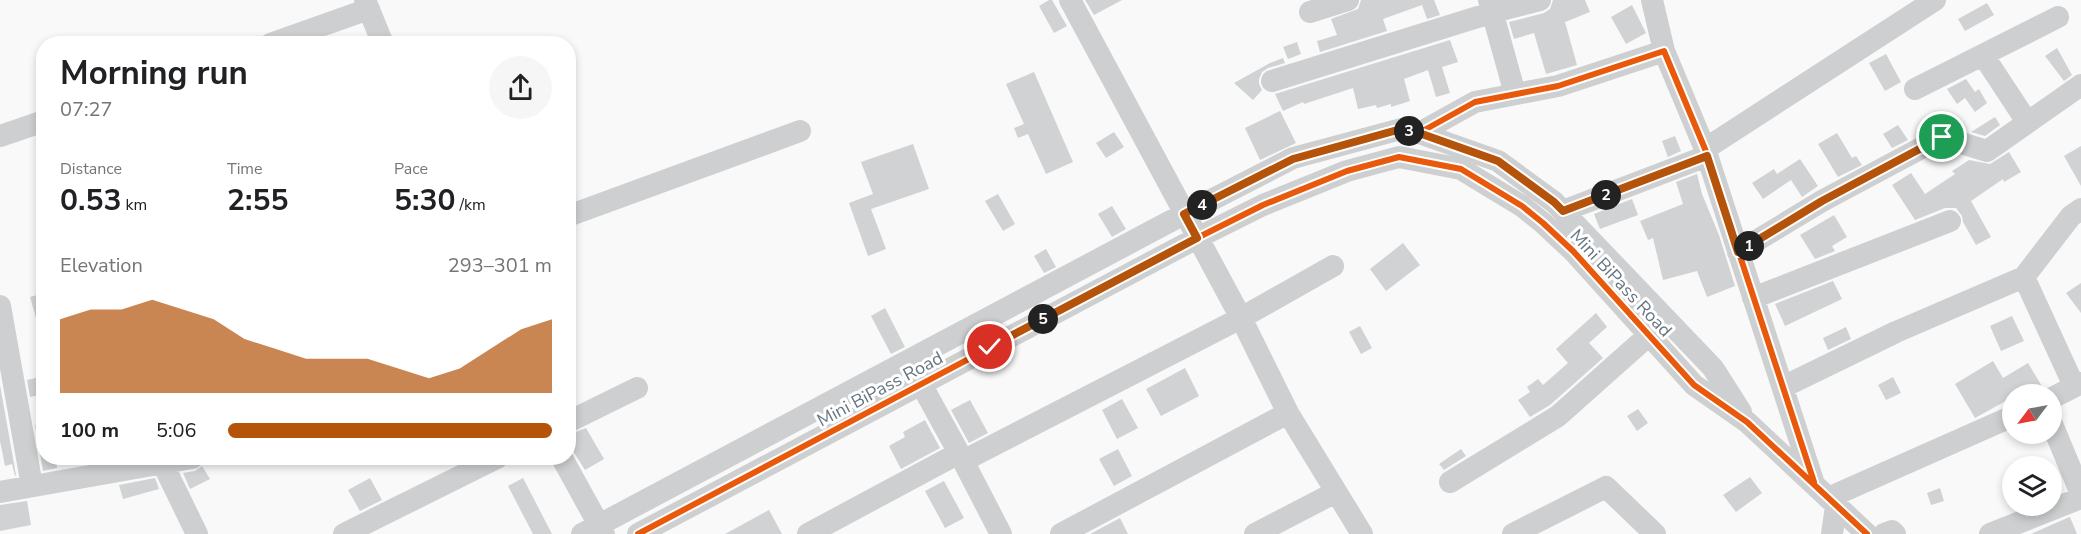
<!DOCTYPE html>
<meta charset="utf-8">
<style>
:root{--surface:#fff;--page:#f6f6f6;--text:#202124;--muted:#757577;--accent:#b45309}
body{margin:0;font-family:"Nunito Sans",sans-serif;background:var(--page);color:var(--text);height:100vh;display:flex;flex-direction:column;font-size:22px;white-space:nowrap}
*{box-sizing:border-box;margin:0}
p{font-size:20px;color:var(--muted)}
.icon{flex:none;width:33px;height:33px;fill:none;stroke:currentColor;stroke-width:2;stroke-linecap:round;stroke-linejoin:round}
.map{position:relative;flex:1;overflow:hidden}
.panel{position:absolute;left:36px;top:36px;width:540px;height:429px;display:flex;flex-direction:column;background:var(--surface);border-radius:24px;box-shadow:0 3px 9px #0003}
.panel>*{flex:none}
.needle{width:39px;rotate:238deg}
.tools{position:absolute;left:2002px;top:384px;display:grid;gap:12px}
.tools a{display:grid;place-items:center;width:60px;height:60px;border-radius:50%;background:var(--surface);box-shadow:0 3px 9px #0003;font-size:30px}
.pin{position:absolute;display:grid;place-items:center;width:51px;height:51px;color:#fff;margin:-26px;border:3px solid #fff;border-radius:50%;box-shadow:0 2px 6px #0007}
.km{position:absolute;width:30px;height:30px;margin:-15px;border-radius:50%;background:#222;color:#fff;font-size:16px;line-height:30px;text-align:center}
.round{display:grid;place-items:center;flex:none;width:63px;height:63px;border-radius:32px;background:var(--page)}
.headline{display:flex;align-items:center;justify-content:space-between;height:102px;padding:0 24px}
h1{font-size:33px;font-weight:700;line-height:45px}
.figures{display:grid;grid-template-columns:repeat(3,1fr);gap:9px;height:102px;padding:6px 24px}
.figures div{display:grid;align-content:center}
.figures b{font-size:30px;font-weight:700}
.figures small{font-size:16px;font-weight:400}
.figures p{font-size:16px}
.chart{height:168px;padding:12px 24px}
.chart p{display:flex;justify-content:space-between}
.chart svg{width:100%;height:108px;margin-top:6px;fill:var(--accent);opacity:.7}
ul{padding:0 24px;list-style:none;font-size:20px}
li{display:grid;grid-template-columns:96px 72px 1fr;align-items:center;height:45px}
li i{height:15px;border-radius:8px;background:var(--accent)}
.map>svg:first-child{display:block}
.building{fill:#d0d2d3}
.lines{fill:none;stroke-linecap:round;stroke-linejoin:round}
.minor{stroke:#cecfd0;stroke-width:22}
.cycleway-casing{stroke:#fff;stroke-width:10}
.cycleway{stroke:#e8590c;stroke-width:6}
.route-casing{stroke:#fff;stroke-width:12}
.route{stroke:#b45309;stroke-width:8}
.labels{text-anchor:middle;stroke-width:6;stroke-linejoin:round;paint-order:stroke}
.street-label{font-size:18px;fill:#657683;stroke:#fff}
</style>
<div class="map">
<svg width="2081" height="534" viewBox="0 0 2081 534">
<rect width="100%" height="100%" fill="#f9f9f9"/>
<path class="building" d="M1049 0H1052L1067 26 1054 33 1039 6Z
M1085 0H1122L1094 15Z
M1361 0H1434L1440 15 1427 19 1422 5 1383 19 1387 31 1320 52 1317 41 1337 35 1331 19 1358 9Z
M1553 0H1585L1590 12 1565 22 1577 65 1546 74 1534 33 1514 39 1509 22 1544 13 1550 9Z
M1987 3 1994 15 1965 31 1958 19Z
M1632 5 1646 33 1626 44 1611 17Z
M1450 40 1458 62 1442 67 1450 93 1436 97 1428 70 1404 79 1410 101 1391 107V104L1377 108 1376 105 1358 109 1353 88 1304 104 1303 102 1283 111 1275 94Z
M1297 42 1301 54 1288 59 1283 47Z
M2057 48 2072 75 2064 81 2045 56Z
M1886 54 1901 82 1885 91 1869 63Z
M1283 58 1285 63 1268 68 1262 72 1259 79V84L1262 90 1253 100 1234 83 1270 63Z
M1034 72 1073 162 1046 174 1028 134 1018 138 1014 128 1024 124 1006 84Z
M1966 79 1975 92 1979 89 1987 103 1975 112 1965 98 1957 104 1947 89Z
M1280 111 1296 143 1260 160 1245 128Z
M1995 117 2000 125 1985 136 1971 132Z
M1898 125 1908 140 1892 148 1883 134Z
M1114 132 1124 147 1106 158 1096 143Z
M1837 133 1852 158 1856 156 1862 165 1838 177 1818 144Z
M1675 136 1681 151 1668 157 1662 141Z
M913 144 929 189 871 209 886 249 868 256 849 203 873 194 861 162Z
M2081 146V186L2064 156Z
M2009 152 2021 172 2004 182 2003 179 1971 201 1991 237 1976 245 1963 222 1962 216 1956 208H1945L1915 220 1892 185 1911 173 1925 194 1955 174 1952 171 1969 160 1990 164Z
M1800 159 1818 186 1802 197 1791 180 1763 199 1752 183 1774 169 1777 174Z
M1697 174 1702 194 1719 235 1735 286 1707 297 1697 271 1663 280 1653 238 1648 240 1640 221 1683 204 1676 182Z
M998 194 1015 224 1003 231 985 201Z
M1632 199 1638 215 1600 229 1594 214Z
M1112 206 1126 229 1112 237 1098 214Z
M1834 215 1847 237 1832 246 1835 251 1815 259 1800 235Z
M1403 243 1420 265 1386 291 1370 269Z
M1046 249 1056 267 1044 273 1034 256Z
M1833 281 1842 299 1785 326 1775 304Z
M2081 283V313L2066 293Z
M44 293V332H40L30 297Z
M885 308 905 347 891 354 871 316Z
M1596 313 1607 327 1589 343 1603 358 1550 405 1530 417 1518 400 1530 392 1527 387 1538 379 1543 385 1568 363 1556 349Z
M2012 316 2024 341 2001 351 1990 326Z
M1360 326 1372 348 1361 354 1349 332Z
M1846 327 1851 339 1828 350 1823 338Z
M1993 361 2003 378 2028 363 2043 388 2033 394H2028L2025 390 2018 394H2013V397L1975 418 1955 384Z
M1185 368 1199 396 1161 416 1146 389Z
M44 376V394L30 397 27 380Z
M1893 377 1901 393 1886 400 1878 385Z
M0 385 16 475 15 476 12 464 5 466 0 441Z
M1122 399 1138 428 1117 439 1102 410Z
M970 400 988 433 969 443 951 410Z
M1638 409 1648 423 1637 431 1627 416Z
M925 420 940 448 901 469 889 446 905 437 903 432Z
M44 423V458H56L57 468 43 471 35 425Z
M586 428 604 459 585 470 568 443V435Z
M1118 449 1132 476 1114 486 1099 459Z
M1461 449 1466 456 1444 470 1439 464Z
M202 466 210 479 190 489 183 473 195 471Z
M1750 477 1762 493 1736 512 1723 495Z
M155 478 159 489 123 499 119 485Z
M370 478 382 500 360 511 348 490Z
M523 478 552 534H533L508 486Z
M944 481 964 518 945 528 925 491Z
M1940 488 1944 501 1931 505 1927 493Z
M27 501 31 525 0 531V505Z
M769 510 782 534H725Z
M2070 517 2077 534H2031L2067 518Z
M1120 518 1128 534H1090Z"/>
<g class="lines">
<path class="minor" d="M365 0 383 44
M1070 0 1241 318 1288 413 1362 534
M1489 0 1515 94
M1652 0 1664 51
M1310 12 1348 0
M270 44 369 9
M1983 55 2027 122
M1272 81 1497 11 1540 0
M1915 89 2058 17
M1419 133 1475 102 1558 86 1664 51 1705 149 1813 481
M0 136 44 121
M1705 149 1935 0
M1563 211 1707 156
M568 216 800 131
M1738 252 1822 201 1942 137 1987 151 2081 85
M2024 277 2074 386
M1753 298 1950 221
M0 306 32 486
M921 384 959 453
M1783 387 1896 332 2024 277 2071 216 2081 209
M2052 398 2081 383
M568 422 637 388
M2052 424 2081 494
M160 458 197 534
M562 458 604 534
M963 461 1241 318 1333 266
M1450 482 1558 416 1649 335
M0 492 192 458
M1828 498 2013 416
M344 534 497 458
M582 534 1184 214 1293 158 1401 129 1419 133 1498 161 1554 202 1713 368 1741 412
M638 534 1197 238 1263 205 1347 171 1399 157 1461 169 1522 206 1543 223 1573 251 1694 385 1747 422 1867 534
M808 534 959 453 1001 534
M1061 534 1288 413
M1255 534 1336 492
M1513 534 1606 487 1655 534
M1832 534 1836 506
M1884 534 1892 531 1895 534
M1990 534 2081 498"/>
<defs>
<path id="cycleway" d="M1419 133 1475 102 1558 86 1664 51 1705 149 1814 482
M638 534 1197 238 1263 205 1347 171 1399 157 1461 169 1522 206 1543 223 1573 251 1694 385 1747 422 1867 534"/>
</defs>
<use href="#cycleway" class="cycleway-casing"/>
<use href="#cycleway" class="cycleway"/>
</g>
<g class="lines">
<defs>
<path id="route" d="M990 347 1197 238 1184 214 1293 159 1401 129 1419 133 1498 161 1554 202 1563 211 1707 156 1738 252 1822 201 1942 137"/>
</defs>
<use href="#route" class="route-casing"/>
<use href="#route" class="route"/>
</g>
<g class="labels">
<g class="street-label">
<text transform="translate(1621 283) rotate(47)" y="6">Mini BiPass Road</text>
<text transform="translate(880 389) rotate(-28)" y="6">Mini BiPass Road</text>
</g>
</g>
</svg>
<div class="tools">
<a><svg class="needle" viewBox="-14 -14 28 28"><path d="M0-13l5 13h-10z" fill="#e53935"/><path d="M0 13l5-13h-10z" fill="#757577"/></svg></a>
<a><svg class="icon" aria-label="layers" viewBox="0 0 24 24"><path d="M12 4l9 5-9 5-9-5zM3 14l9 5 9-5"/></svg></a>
</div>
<div class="pin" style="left:1942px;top:137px;background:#1e9e55"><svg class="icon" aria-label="arrive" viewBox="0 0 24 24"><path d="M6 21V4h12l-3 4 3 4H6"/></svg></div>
<div class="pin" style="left:990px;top:347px;background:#d93025"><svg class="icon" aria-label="check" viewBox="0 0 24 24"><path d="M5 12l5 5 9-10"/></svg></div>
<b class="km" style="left:1749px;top:246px">1</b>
<b class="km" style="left:1606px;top:195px">2</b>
<b class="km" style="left:1409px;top:131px">3</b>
<b class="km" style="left:1202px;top:205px">4</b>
<b class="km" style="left:1043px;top:319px">5</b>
<section class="panel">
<div class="headline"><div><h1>Morning run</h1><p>07:27</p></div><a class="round"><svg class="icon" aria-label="share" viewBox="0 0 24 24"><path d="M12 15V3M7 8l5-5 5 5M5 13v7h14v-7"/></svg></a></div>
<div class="figures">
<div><p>Distance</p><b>0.53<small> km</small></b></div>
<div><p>Time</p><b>2:55</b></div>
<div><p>Pace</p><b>5:30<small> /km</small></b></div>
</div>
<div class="chart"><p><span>Elevation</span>293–301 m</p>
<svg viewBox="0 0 160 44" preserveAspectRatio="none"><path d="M0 44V14L10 10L20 10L30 6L40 10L50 14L60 22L70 26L80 30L90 30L100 30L110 34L120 38L130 34L140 26L150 18L160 14V44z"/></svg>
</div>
<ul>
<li><b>100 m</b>5:06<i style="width:100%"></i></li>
</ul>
</section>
</div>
